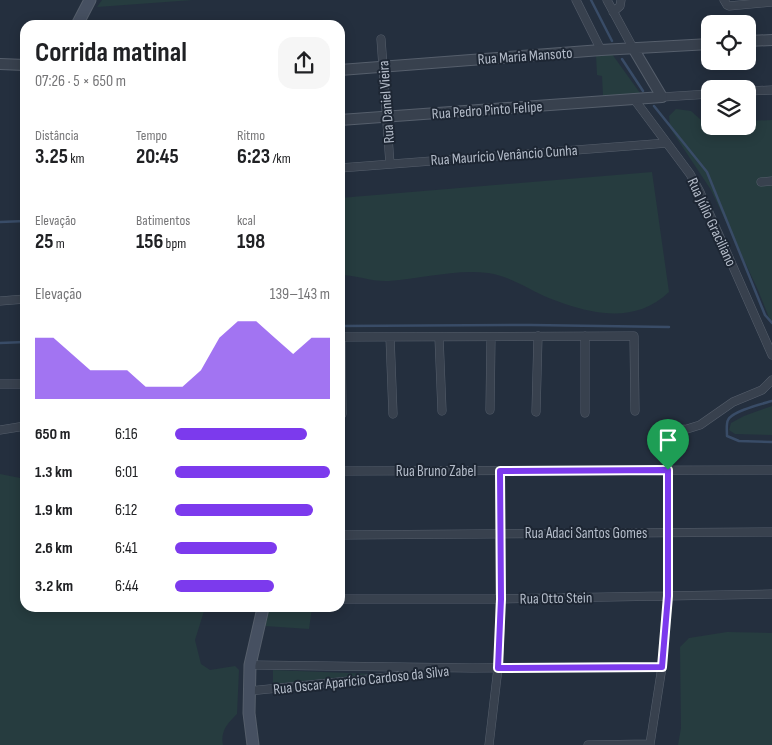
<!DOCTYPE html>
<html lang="pt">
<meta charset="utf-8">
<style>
:root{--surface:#fff;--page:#f6f6f6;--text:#202124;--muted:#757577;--accent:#7c3aed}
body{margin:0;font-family:"Sofia Sans Condensed",sans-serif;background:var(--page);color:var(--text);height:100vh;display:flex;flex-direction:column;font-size:19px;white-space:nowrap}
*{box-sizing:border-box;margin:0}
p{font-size:16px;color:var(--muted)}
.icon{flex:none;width:28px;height:28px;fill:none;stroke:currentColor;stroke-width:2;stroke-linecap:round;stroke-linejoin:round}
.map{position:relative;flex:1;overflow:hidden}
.details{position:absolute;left:20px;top:20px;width:325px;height:592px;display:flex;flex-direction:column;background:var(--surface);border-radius:15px;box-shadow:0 2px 12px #0003}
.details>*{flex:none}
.controls{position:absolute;left:701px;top:15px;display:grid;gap:10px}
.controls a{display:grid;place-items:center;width:55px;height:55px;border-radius:10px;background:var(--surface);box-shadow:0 2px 12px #0003;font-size:25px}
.pin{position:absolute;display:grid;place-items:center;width:42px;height:42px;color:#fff;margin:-51px -21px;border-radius:50% 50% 50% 0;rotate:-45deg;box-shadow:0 0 5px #0007}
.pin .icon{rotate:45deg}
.round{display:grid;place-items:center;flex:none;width:52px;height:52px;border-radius:15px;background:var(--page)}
.summary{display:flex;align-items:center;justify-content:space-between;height:85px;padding:0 15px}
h1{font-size:28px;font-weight:700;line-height:38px}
.stats{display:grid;grid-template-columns:repeat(3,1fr);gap:8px;height:85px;padding:5px 15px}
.stats div{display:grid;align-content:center}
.stats b{font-size:21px;font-weight:700}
.stats small{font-size:14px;font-weight:400}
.stats p{font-size:14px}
.chart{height:140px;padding:10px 15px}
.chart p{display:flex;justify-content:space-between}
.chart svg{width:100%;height:90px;margin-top:5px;fill:var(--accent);opacity:.7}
ul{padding:0 15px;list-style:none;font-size:16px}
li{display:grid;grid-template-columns:80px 60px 1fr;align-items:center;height:38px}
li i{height:12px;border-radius:6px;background:var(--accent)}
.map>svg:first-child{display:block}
.green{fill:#263c3f}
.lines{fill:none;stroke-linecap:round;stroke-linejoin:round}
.stream{stroke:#394c67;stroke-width:2.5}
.minor-casing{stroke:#565f6c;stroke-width:9}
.tertiary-casing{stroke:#565f6c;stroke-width:12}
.secondary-casing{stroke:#565f6c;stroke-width:13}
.minor{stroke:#38414e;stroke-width:8}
.tertiary{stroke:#38414e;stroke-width:10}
.secondary{stroke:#465061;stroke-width:11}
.route-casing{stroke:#fff;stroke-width:10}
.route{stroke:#7c3aed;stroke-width:6}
.labels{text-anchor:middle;stroke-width:4;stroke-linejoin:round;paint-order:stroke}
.street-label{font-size:15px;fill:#b4bcc9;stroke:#1d2633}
</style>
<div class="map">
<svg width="772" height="745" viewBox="0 0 772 745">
<rect width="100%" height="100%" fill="#242f3e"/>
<path class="green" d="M102 0H193L97 7Z
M612 54 640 93 603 96 602 76 597 75 596 55Z
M676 109 691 111 701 120 710 123V126H748V121L772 120V325L758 290 711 190 670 128 669 116Z
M652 172 669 292C638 321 602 316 565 304 558 301 550 299 544 296 525 287 509 276 488 273 454 269 422 279 389 281 372 282 357 275 340 275V198Z
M772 406V435L735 434 729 430 731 423 744 416Z
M0 474 25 479V608H205L195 640 201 664 210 670 235 666 239 670 237 714C228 723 220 731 223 745H0Z
M269 608H312L309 629 265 626Z
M727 632 772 633V745H678L681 728 680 647 689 638Z
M273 670 374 674 273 684Z"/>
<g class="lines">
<path class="stream" d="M591 0 612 41
M622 59 643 91
M654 106 707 172 765 315 772 323
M0 222 25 221
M340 326 531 325 669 327
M0 343 25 342
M772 401C762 404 732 411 728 420 726 424 727 431 727 436L739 441 772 442"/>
<defs>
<path id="minor" d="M576 0 601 50
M607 0 633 48
M724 0 727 5 729 6 772 2
M613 12 620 6 621 0
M381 39 390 164
M748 91 772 90
M662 97 710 94
M634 99 690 174 700 192 772 355
M340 168 667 143
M761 182 772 181
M0 301 25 299
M585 336V413
M340 337 634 336 635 411
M341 337 342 414
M390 337 393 414
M439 337 442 411
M0 384H25
M490 410 491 337
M536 412 538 336
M0 430 25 426
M340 471 772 470
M340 535 772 532
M340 599H501L772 594
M250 665 472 668 662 667
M249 691 438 672
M489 745 498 668 500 629V471
M588 745 650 744 662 667 668 596V436L674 430 687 429 700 425 733 402 762 390 772 380"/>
<path id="tertiary" d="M748 41 772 40
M0 64 25 65
M340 70 601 50 710 44
M340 120 662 97 633 48"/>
<path id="secondary" d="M77 25 90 0
M253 745 249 713 250 665 263 608"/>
</defs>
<use href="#minor" class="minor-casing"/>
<use href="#tertiary" class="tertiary-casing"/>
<use href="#secondary" class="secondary-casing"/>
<use href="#minor" class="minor"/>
<use href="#tertiary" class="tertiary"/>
<use href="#secondary" class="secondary"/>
</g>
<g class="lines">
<defs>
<path id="route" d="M668 470V596L662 667 498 668 501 599 500 471Z"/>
</defs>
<use href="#route" class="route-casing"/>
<use href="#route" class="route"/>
</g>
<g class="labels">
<g class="street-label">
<text transform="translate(525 56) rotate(-4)" y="5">Rua Maria Mansoto</text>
<text transform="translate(386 102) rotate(-94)" y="5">Rua Daniel Vieira</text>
<text transform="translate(487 110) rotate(-4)" y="5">Rua Pedro Pinto Felipe</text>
<text transform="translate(504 155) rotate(-4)" y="5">Rua Maurício Venâncio Cunha</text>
<text transform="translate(712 222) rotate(65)" y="5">Rua Júlio Graciliano</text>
<text x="436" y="476">Rua Bruno Zabel</text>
<text x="586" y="538">Rua Adaci Santos Gomes</text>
<text transform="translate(556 598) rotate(-1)" y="5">Rua Otto Stein</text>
<text transform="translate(361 680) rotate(-6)" y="5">Rua Oscar Aparício Cardoso da Silva</text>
</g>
</g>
</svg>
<div class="controls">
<a><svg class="icon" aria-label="locate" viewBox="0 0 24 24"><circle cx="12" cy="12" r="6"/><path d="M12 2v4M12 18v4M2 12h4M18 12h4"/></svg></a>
<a><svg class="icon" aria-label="layers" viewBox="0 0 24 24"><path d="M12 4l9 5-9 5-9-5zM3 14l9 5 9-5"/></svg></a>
</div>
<div class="pin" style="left:668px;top:470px;background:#1e9e55"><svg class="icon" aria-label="arrive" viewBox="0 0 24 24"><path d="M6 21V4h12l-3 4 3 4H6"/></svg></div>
<section class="details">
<div class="summary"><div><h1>Corrida matinal</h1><p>07:26 · 5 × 650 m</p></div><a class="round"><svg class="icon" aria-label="share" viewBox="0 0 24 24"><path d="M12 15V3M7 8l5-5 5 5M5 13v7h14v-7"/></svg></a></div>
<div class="stats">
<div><p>Distância</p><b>3.25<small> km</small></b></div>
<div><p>Tempo</p><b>20:45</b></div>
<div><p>Ritmo</p><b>6:23<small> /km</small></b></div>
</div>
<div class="stats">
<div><p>Elevação</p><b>25<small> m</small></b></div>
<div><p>Batimentos</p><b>156<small> bpm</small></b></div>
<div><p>kcal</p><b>198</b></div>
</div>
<div class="chart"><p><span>Elevação</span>139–143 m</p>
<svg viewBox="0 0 160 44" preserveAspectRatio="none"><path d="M0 44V14L10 14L20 22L30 30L40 30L50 30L60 38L70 38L80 38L90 30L100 14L110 6L120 6L130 14L140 22L150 14L160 14V44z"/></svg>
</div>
<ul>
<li><b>650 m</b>6:16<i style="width:85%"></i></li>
<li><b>1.3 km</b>6:01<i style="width:100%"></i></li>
<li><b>1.9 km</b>6:12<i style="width:89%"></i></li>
<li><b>2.6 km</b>6:41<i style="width:66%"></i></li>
<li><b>3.2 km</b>6:44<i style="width:64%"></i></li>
</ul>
</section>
</div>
